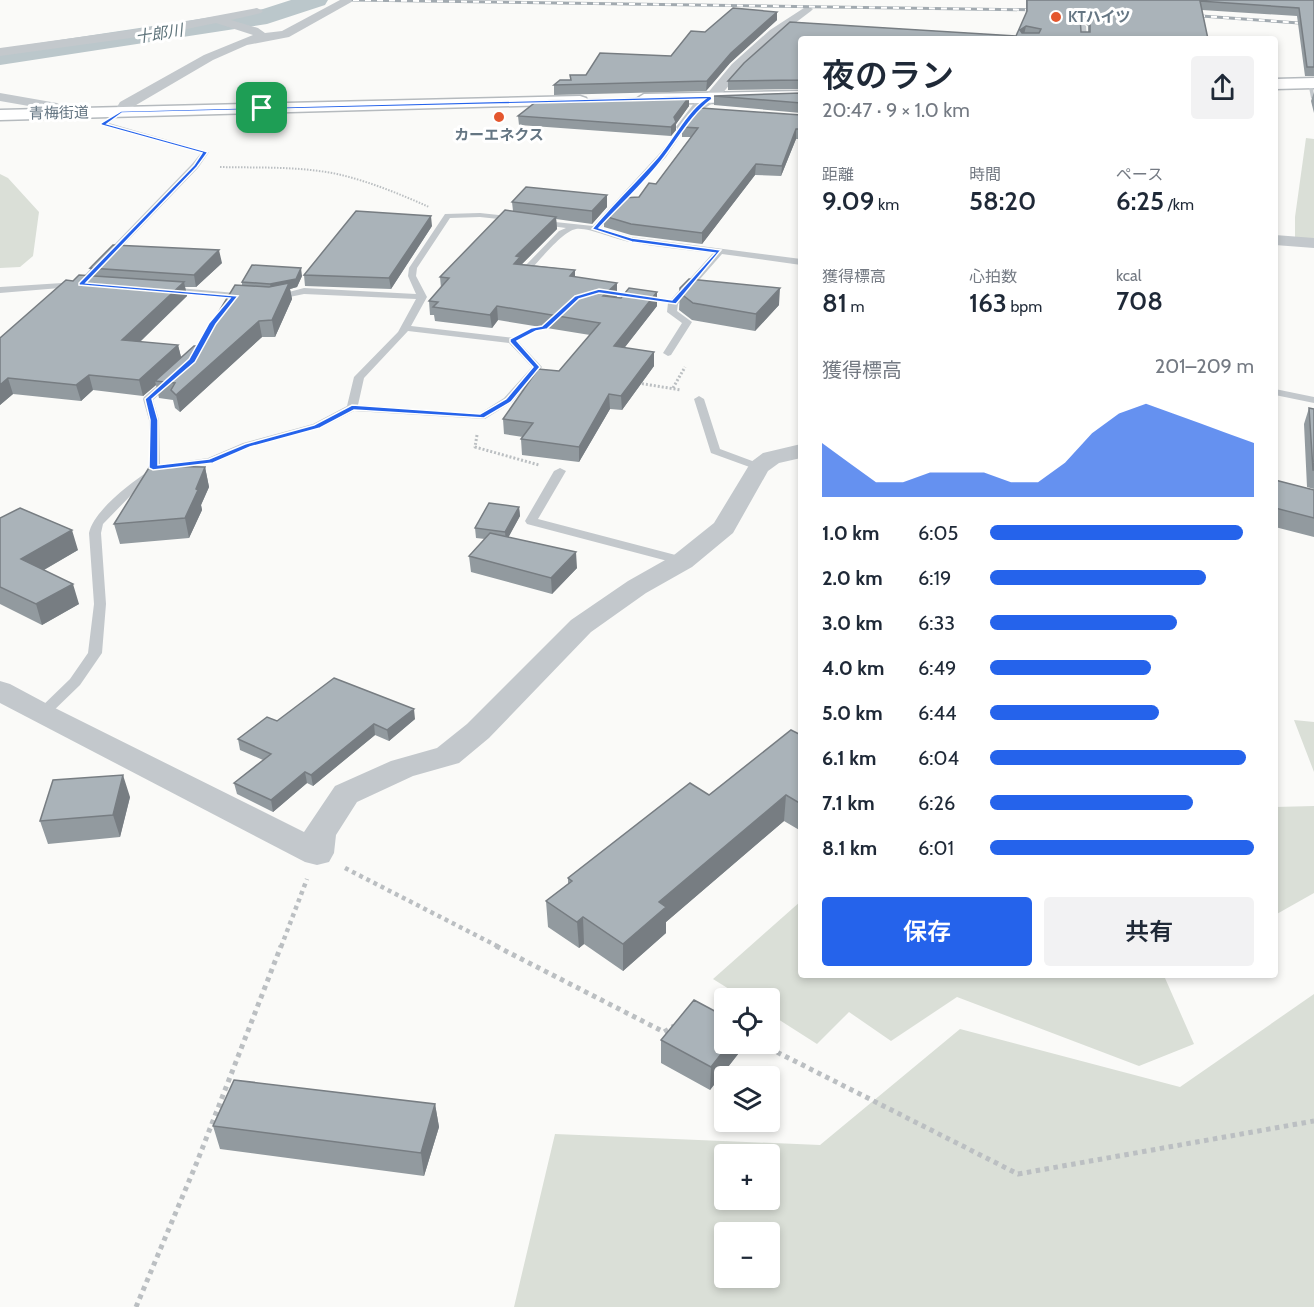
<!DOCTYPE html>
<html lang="ja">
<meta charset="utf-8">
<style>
:root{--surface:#fff;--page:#f2f2f3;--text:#1f2937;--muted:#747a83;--accent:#2563eb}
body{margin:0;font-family:Cabin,"Noto Sans JP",sans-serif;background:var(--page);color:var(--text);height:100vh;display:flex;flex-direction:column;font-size:22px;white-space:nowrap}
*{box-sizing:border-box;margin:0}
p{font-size:20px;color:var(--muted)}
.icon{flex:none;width:33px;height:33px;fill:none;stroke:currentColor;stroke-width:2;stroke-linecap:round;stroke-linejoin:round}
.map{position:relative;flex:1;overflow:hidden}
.panel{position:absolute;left:798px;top:36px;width:480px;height:942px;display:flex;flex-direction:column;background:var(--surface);border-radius:6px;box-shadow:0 3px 9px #0003}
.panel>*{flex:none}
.tools{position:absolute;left:714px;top:988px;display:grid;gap:12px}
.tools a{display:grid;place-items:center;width:66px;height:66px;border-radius:6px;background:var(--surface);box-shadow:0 3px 9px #0003;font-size:30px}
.pin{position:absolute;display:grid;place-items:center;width:51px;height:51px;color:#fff;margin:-26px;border-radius:12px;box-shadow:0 3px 9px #0006}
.round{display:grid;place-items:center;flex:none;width:63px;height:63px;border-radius:6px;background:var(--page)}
.summary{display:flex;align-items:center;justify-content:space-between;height:102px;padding:0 24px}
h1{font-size:33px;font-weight:600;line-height:45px}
.metrics{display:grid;grid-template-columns:repeat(3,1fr);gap:9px;height:102px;padding:6px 24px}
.metrics div{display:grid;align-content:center}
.metrics b{font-size:26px;font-weight:600}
.metrics small{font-size:16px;font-weight:400}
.metrics p{font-size:16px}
.chart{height:168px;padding:12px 24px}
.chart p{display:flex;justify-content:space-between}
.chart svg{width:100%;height:108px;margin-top:6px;fill:var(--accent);opacity:.7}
.primary-button{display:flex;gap:12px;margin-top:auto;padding:12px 24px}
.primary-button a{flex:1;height:69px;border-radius:6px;background:var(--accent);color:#fff;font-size:24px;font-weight:600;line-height:69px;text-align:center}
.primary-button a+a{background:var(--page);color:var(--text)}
ul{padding:0 24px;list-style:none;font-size:20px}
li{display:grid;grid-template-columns:96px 72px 1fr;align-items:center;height:45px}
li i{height:15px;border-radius:8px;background:var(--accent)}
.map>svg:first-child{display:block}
.green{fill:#dadfd7;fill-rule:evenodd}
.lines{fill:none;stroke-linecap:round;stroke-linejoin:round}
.river{fill:#bbc7cb;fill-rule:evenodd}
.primary-casing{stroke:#b5babe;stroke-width:3}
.path-far3{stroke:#bbbfc2;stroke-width:2;stroke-dasharray:1.5 1.5;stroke-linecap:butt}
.path-far2{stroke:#bbbfc2;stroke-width:3;stroke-dasharray:2 2;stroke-linecap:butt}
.path-far1{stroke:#bbbfc2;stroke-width:4.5;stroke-dasharray:4 4;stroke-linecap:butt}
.path{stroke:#bbbfc2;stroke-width:5;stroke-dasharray:4.5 4.5;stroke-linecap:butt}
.lane{fill:#c3c8cc;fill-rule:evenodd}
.street{fill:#c3c8cc;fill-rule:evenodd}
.primary{fill:#fff;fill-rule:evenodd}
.rail-casing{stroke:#a2aab0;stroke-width:3}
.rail{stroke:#fff;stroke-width:2;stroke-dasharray:6;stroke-linecap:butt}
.wall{fill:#929a9f;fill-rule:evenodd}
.shaded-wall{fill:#777d82}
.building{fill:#aab3b9;stroke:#777d82;stroke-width:1.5;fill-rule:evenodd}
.route{fill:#2563eb;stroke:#fff;stroke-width:1.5;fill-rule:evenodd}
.poi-dot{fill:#e4572e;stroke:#fff;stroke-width:2}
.labels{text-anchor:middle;stroke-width:6;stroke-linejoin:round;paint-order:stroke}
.far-poi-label{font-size:15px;font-weight:bold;fill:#657683;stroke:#fff;text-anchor:start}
.far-street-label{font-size:15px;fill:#657683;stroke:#fff}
.far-water-label{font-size:16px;font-style:italic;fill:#60757c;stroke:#fff}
</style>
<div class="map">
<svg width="1314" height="1307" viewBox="0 0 1314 1307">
<rect width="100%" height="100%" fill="#fafaf8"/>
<path class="green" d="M1306 138 1314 139V241L1295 239V217Z
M0 174 8 178 39 212 33 256 20 267 0 268Z
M1294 720 1314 722V772Z
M1314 806V893L1275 915V807Z
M801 901V975H1170L1165 978 1194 1044 1139 1066 957 997 891 1041 849 1012 817 1044 770 1014V999H745L713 979Z
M1314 994V1307H514L555 1134 820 1145 960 1029 1180 1087ZM724 1155H770V1200H724ZM724 1233H770V1278H724Z"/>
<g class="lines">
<path class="river" d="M291 0H328L325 5 267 24 0 65V49L239 13 263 9Z"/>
<defs>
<path id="primary" d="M1314 78V88L1275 89V79Z
M801 91V101L644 104 636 99 644 94Z
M580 96 586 98 588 101 586 104 0 120V110Z"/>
</defs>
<use href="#primary" class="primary-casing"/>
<path class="path-far3" d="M220 167C259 168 298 166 337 174 368 181 400 194 429 207"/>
<path class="path-far2" d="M530 331 548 324
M638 383 681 390
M673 388 685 367
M477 435 475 447 539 465"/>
<path class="path-far1" d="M345 868 499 947
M281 947 307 879"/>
<path class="path" d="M496 946 664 1032 674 1026
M761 1044 1018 1174 1314 1121
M136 1307 197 1162 281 946"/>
<path class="lane" d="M1083 24 1086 26 1087 39H1081L1080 26Z
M1308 82 1313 83 1314 100 1311 98Z
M119 111 124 112 109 123 209 152 198 168 84 286 0 293V287L78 282 192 164 201 153 101 125V123Z
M683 125 686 127 666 157 600 228 631 237 801 259V265L722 254 678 304 677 311 692 322 671 355 668 356 663 353 682 323 667 312 668 303 713 253C686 250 657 247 630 242 616 240 588 227 576 229 563 231 541 259 531 269L524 267 559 231 566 228 536 224V220L593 226 660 153Z
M480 213 517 217 521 219 517 221 480 217 450 218 417 268 416 276 427 297 411 326 515 338 542 367 512 402 485 419 354 411 321 428 251 447 214 463 164 471 139 487 103 524 101 533 106 604 102 653 80 685 47 717H37L35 714 37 711 70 679 88 653 94 604 89 533C94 510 131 483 150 470L149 420 143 399 144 397 166 378 170 377 175 380 153 400 159 420 160 465 208 458 243 443 313 424 347 406 354 377 398 332 416 299 304 294 275 300 270 297 304 288 416 294 408 276 409 268 445 214ZM408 331 509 343 532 367 504 398 479 414 358 405 364 378Z
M167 287 247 294 252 297 247 300 164 292 163 290Z
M1275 389 1314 397V403L1275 395Z
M699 396 704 399 720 449 763 465V469H755L711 453 694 399Z
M560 468 566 471 538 519 687 558 689 561 687 564H679L527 524 525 521 554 471Z"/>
<path class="street" d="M340 0H355L289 37 247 45 213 60 131 108 126 115 121 116 114 112 120 102 204 55 253 35 216 23 167 33 0 56V48L167 25 257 8 263 11 261 13 231 20 258 28 265 33 282 31Z
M807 6 813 9 811 11 778 36 742 70 716 101 705 108 688 130H678L676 127 695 102 706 95 732 64 770 30Z
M0 93 57 103 64 107 55 116 50 117 43 113 46 109 0 101Z
M1275 235 1314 238V248L1275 245Z
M801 444V458L779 463 768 471 733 533 692 567 646 593 591 632 489 738 459 763 413 776 357 802 336 835 334 853 329 862 317 865 305 862 0 703V681L10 684 53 707 304 832 335 786 391 761 437 748 467 724 571 620 628 581 674 555 714 523 751 462 763 453Z"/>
<use href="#primary" class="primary"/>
<defs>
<path id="rail" d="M353 0 1043 10
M1187 15 1314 24"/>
</defs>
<use href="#rail" class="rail-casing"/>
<use href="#rail" class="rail"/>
</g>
<path class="wall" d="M1026 0H1314V76H1305L1297 16 1202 10 1208 39H801V89L728 90V81L744 63 790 22 1016 36 1026 14ZM1084 22 1088 26V32H1081L1080 23Z
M777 12V20L730 63 706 91 554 95V85L570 80V75H586L671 56 705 32Z
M1314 92V113L1311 101Z
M801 93V113L714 105V96Z
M689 97V106L676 124V130L671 136 519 125 518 116Z
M801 115V139H796L781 176 755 175 702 244 631 235 604 227V216L639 197 656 184 691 137H682V127Z
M512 202 607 207 592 224 556 219 557 229 522 264 575 270V277L617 297H616L657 306 624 348 654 352V366L622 410 610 409 579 462 522 455 521 439 523 437 504 434 503 419 559 371 590 335 498 320 492 328 435 321 434 315H430L429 301 441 288 440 277 513 211Z
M432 226 391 289 305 286 304 275Z
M222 263 196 287H185L187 296 140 342 178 345 181 357 198 346 242 285V282L302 276 297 287 290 289 292 299 275 337H262L180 412 175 408 173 400 159 398 156 385 143 396 93 390 81 401 13 394 0 405V338L73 281 92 276 90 268Z
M801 287V323L798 322Z
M680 293 779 305 755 331 692 320 679 310Z
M1309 408 1314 409V489L1307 487 1304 424Z
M205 467 209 487 201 505 202 510 189 538 120 544 114 524Z
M1275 480 1314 490V537L1275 527Z
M519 507 520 516 508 537 577 568 552 594 471 572 469 556 485 539 476 538 475 528Z
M0 518 78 550 44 570 79 604 42 625 0 604Z
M415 719 389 741 375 735 313 786 307 783 273 812 237 794 234 783 263 760 240 750 238 739 277 721Z
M801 735V831L784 821 666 922V933L623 971 584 944 579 948 548 927 546 901 568 884V878L709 795Z
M130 797 120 837 48 844 40 821Z
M661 1040 742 1049 710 1090 661 1063Z
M435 1104 439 1127 424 1176 220 1149 213 1126Z"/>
<path class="shaded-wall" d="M777 12V20L730 63 706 91 707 81 731 53Z
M1086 14 1084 22 1079 24 1080 16Z
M1026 26 1024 35 1020 30Z
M689 97V106L676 124V130L671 136V127L674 117Z
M796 129V139L781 176 782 166Z
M756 164 755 175 702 244V233Z
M607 195V207L592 224V211Z
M431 216 432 226 391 289 389 278Z
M556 217 557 229 521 265 514 264 516 256Z
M219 250 222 263 196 287 194 275Z
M301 268 302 276 297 287 290 289 292 299 275 337 272 320V293L270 284Z
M575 270V283L570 276Z
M184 282 187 296 126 355 122 340Z
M617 283V297L604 309 603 296Z
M780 288 779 305 755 331 756 314Z
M657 292V306L615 360 614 346Z
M497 306 498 320 492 328 490 315Z
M259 321 262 337 180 412 176 395Z
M178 345 182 361 155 381 156 385 143 396 139 380Z
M654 352V366L622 410 621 396Z
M89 375 93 390 81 401 76 385Z
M8 378 13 394 0 405V385Z
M609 394 610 409 579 462V447Z
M205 467 209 487 201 505 202 510 189 538 185 518 196 489Z
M519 507 520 516 506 542 505 532Z
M72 530 78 550 28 579 21 559Z
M576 552 577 568 552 594 551 578Z
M73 584 79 604 42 625 36 604Z
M414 709 415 719 389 741 387 730Z
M374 724 375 735 313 786 311 775Z
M305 772 307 783 273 812 271 800Z
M123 775 130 797 120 837 113 815Z
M786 795 784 821 666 922V933L623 971V944L659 902Z
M583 917 584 944 579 948 577 922Z
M729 1044H742V1049L710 1090 711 1067Z
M435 1104 439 1127 424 1176 421 1153Z"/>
<path class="building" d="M1027 0H1314V67H1307L1299 8 1200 1 1208 39H801V80L728 81 744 63 790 22 1016 36 1027 11ZM1086 14 1090 18V32H1081L1080 16ZM1026 26 1041 29 1039 33H1022L1020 30Z
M733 8 777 12 731 53 707 81 554 85 560 80H571L570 75H586L600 53 671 56 691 31 705 32Z
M801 93V103L714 96Z
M689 97 674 117 676 122 671 127 518 116 537 101Z
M701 108 801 115V129H796L782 166 756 164 702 233 631 224 604 216 621 198 639 197 649 183 656 184 698 128 682 127Z
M526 187 607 195 592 211 512 202Z
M505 210 556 217 516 256 520 257 514 264 575 270 570 276 617 283 603 296 621 298 629 288 657 292 614 346 654 352 621 396 609 394 579 447 521 439 533 423 503 419 538 369 559 371 600 323 497 306 490 315 433 307 438 302 429 301 449 278 440 277Z
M356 211 431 216 389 278 304 275Z
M113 245 219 250 194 275 90 268Z
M252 265 301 268 296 279 270 284 242 282Z
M79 275 184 282 122 340 178 345 139 380 89 375 76 385 8 378 0 385V338L66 280 73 281Z
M689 279 780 288 756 314 693 303 680 293V288Z
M289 283 272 320 259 321 176 395 171 390 175 383 155 381 194 346H198L235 285 269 287Z
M801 287V309H799Z
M1309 408 1314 409V470H1313Z
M150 466 205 467 196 489 198 490 185 518 114 524Z
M1275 480 1314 490V518L1275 508Z
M489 503 519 507 505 532 475 528Z
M20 508 72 530 21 559 73 584 36 604 0 587V518Z
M490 533 576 552 551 578 469 556Z
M334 678 414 709 387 730 374 724 311 775 305 772 271 800 234 783 271 754 238 739 267 717 277 721Z
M791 730 801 735V804L786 795 659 902 666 907 623 944 583 917 577 922 546 901 572 881 568 878 690 783 709 795Z
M123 775 113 815 40 821 53 780Z
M694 1000 724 1016V1044H729L711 1067 661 1040Z
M234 1080 435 1104 421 1153 213 1126Z"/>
<path class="route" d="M711 96 712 99C692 114 680 136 665 156 646 182 620 205 599 228L632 238 721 250 676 304 599 293 579 299 547 329 536 331 517 341 540 367 511 402 484 418 354 410 320 428 250 447 213 463 153 470 149 468 150 420 145 399 189 359 209 323 230 298 79 285V283L194 165 202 153 101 125V123L121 111ZM705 99C685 114 674 138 658 157 637 181 613 204 592 229L632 242 715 253 672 300 599 289 575 296 542 326 531 328 510 339V342L533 367 506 399 480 414 352 405 314 425 245 444 209 459 158 465V420L152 399 195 362 216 324 238 296 86 283 197 167 208 152 107 124 122 113Z"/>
<g class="poi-dot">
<circle cx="1056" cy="17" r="6"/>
<circle cx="499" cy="117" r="6"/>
</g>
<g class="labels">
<g class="far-poi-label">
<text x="1068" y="22">KTハイツ</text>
<text x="499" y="140" text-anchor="middle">カーエネクス</text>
</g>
<g class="far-street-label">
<text transform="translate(59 113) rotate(-1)" y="5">青梅街道</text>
</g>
<g class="far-water-label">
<text transform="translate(159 33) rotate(-9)" y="6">十郎川</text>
</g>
</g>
</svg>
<div class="tools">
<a><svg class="icon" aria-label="locate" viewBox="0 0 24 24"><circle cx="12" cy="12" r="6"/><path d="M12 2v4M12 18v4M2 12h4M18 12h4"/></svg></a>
<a><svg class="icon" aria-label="layers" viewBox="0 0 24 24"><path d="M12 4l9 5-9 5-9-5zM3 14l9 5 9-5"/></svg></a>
<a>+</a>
<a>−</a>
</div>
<div class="pin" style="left:262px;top:108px;background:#1e9e55"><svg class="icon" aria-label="arrive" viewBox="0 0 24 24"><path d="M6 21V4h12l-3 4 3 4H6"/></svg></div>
<section class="panel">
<div class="summary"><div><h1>夜のラン</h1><p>20:47 · 9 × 1.0 km</p></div><a class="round"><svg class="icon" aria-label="share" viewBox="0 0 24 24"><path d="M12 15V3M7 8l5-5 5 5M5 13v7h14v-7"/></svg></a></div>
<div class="metrics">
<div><p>距離</p><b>9.09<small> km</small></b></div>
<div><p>時間</p><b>58:20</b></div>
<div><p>ペース</p><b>6:25<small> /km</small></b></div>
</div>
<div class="metrics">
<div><p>獲得標高</p><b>81<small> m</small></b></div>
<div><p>心拍数</p><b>163<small> bpm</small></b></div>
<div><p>kcal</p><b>708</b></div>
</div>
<div class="chart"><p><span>獲得標高</span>201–209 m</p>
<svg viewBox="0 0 160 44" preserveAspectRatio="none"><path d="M0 44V22L10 30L20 38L30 38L40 34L50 34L60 34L70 38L80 38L90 30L100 18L110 10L120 6L130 10L140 14L150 18L160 22V44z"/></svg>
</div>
<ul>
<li><b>1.0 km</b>6:05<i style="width:96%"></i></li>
<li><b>2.0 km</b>6:19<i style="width:82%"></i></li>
<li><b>3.0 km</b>6:33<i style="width:71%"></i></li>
<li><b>4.0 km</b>6:49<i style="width:61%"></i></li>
<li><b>5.0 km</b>6:44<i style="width:64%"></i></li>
<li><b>6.1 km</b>6:04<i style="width:97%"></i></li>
<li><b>7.1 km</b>6:26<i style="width:77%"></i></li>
<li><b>8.1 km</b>6:01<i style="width:100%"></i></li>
</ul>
<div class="primary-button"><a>保存</a><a>共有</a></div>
</section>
</div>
